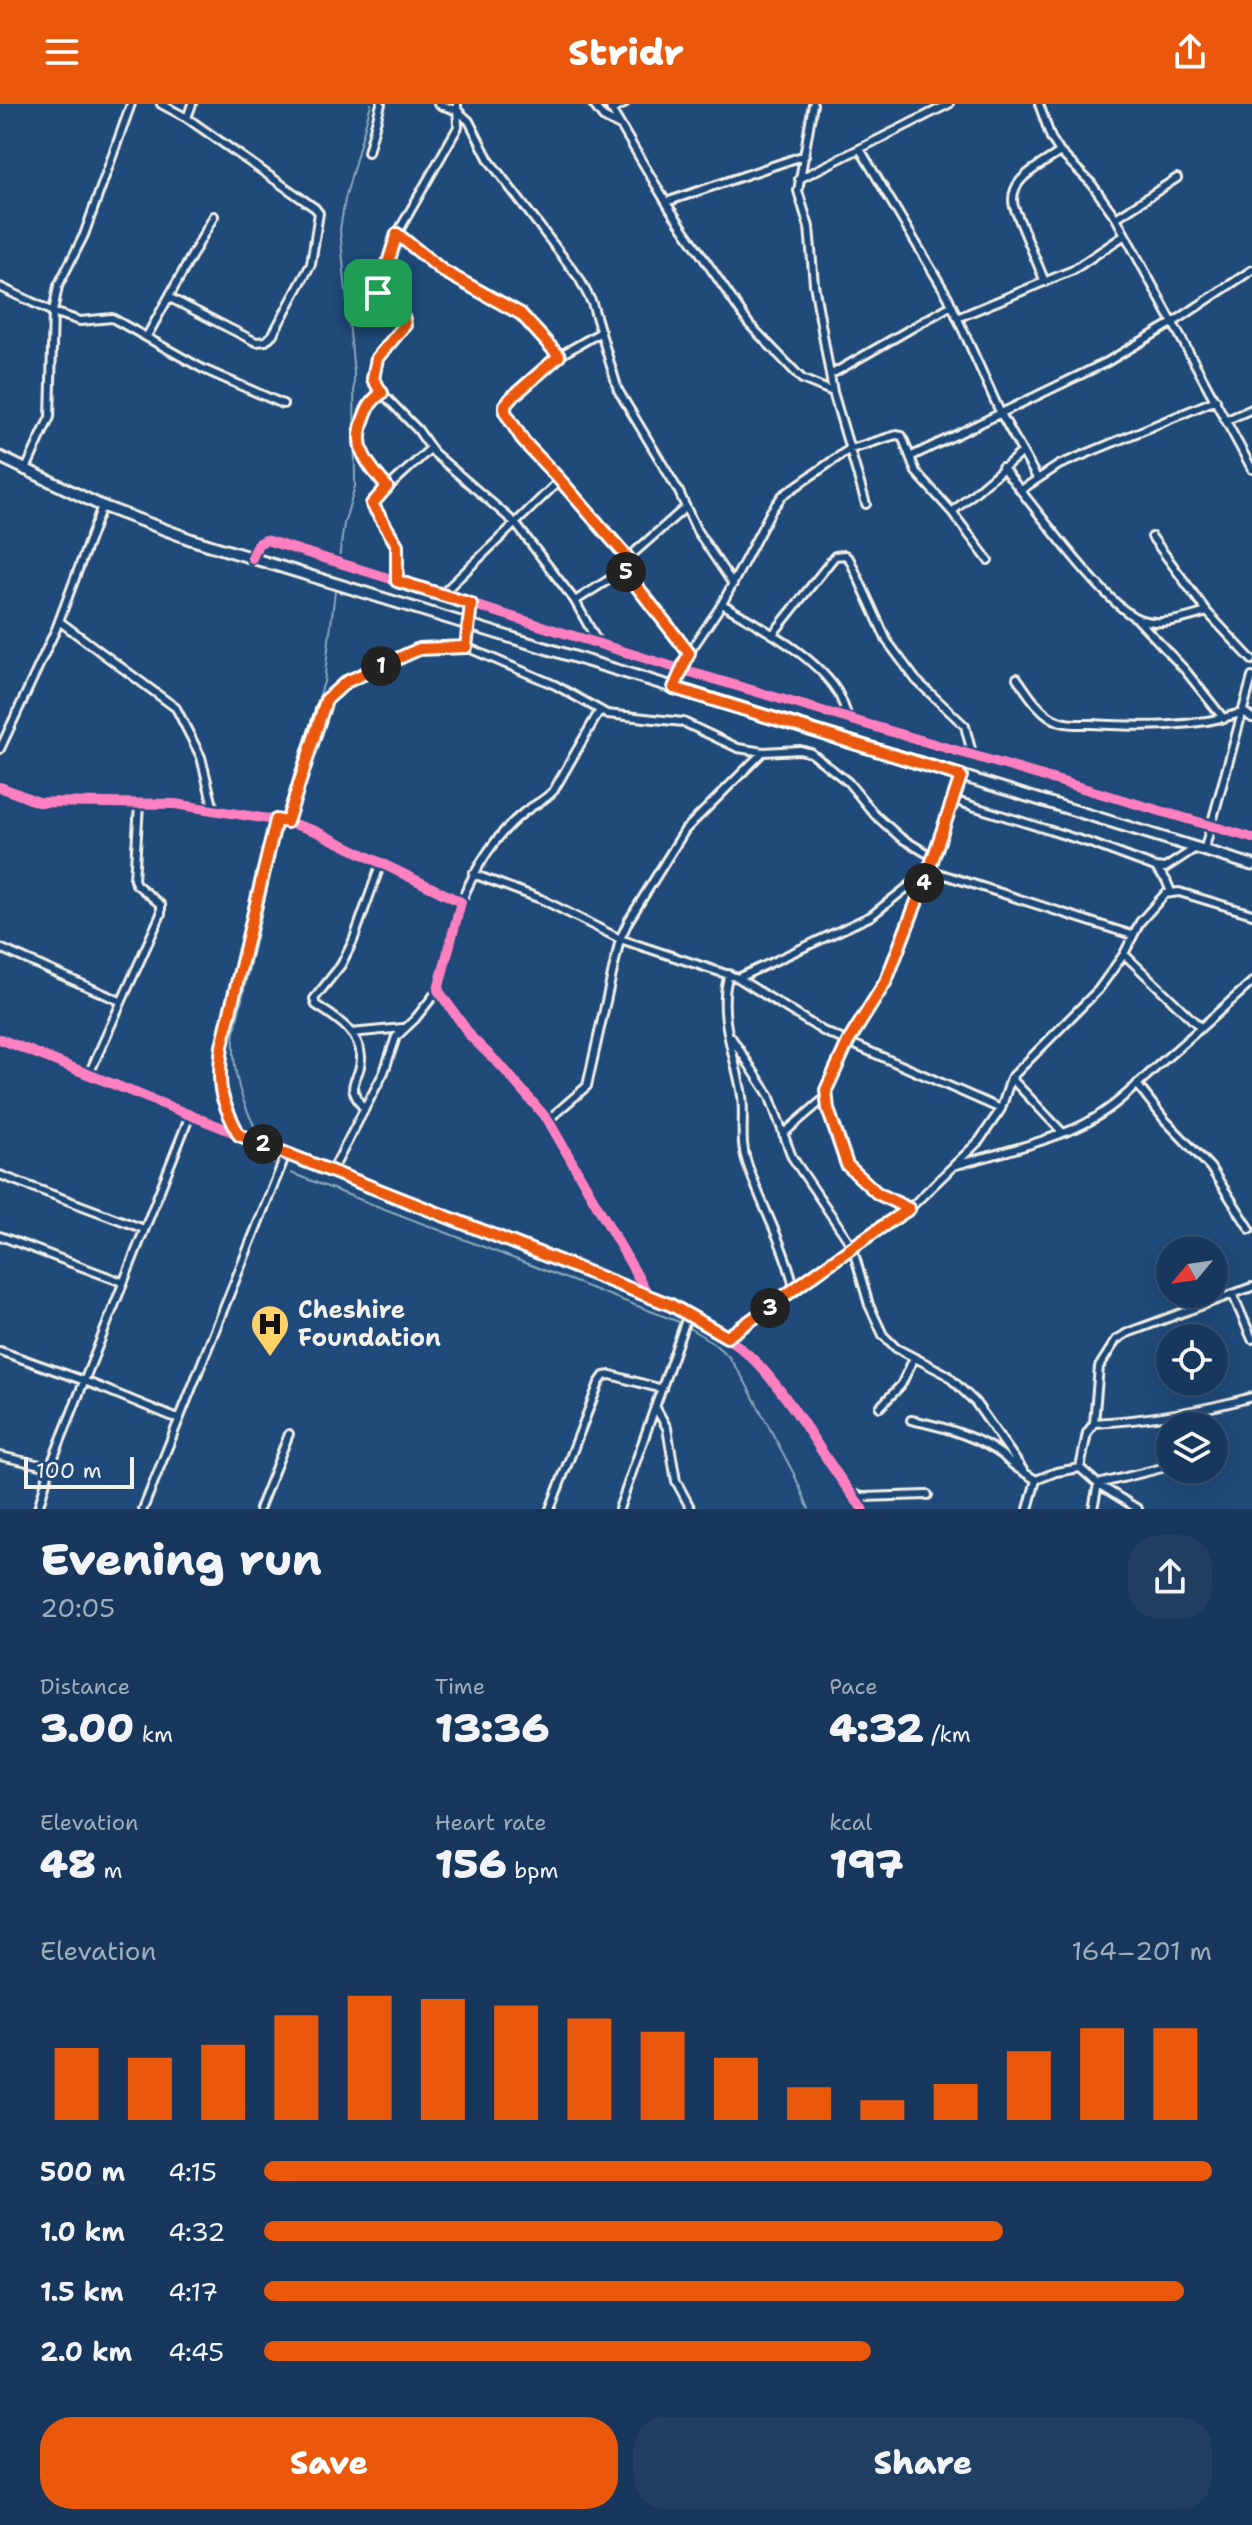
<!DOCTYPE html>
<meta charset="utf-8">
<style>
:root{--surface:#17385c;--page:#203f62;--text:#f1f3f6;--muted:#9eacbb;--line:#365272;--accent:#ea580c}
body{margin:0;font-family:"Shantell Sans",sans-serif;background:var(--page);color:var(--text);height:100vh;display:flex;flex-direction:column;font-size:30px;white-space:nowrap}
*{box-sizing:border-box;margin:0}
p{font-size:26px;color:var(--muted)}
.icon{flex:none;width:44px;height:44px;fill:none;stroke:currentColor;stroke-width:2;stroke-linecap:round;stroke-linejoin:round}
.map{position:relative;height:1405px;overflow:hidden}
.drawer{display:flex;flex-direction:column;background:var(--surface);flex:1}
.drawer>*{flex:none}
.needle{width:52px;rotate:241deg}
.fabs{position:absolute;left:1156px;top:1132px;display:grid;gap:16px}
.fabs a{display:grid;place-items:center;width:72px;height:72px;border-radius:50%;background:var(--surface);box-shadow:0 8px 32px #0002,0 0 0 2px var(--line);font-size:40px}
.scale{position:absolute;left:24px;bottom:20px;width:110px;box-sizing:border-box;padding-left:8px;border:4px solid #f4f1e8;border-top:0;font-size:22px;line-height:28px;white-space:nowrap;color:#f4f1e8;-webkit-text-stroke:6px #1f4a7a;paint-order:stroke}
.pin{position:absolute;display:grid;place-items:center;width:68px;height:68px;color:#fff;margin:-34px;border-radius:16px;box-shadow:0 4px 12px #0006}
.km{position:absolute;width:40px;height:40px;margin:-20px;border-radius:50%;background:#222;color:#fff;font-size:22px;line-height:40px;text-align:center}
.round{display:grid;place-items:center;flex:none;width:84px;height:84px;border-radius:32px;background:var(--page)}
.summary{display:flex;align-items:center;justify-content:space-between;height:136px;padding:0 40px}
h1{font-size:44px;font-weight:800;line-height:60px}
.figures{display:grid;grid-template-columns:repeat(3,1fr);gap:12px;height:136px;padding:8px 40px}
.figures div{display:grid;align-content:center}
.figures b{font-size:40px;font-weight:800}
.figures small{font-size:22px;font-weight:400}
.figures p{font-size:22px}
.chart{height:224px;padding:16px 40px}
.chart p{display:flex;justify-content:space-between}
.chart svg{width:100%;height:144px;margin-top:8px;stroke:var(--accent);stroke-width:6}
.button{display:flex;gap:16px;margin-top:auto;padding:16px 40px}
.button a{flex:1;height:92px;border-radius:32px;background:var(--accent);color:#fff;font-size:32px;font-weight:800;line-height:92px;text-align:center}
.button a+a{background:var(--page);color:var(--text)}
ul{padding:0 40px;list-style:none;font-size:26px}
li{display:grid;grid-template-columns:128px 96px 1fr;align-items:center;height:60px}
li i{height:20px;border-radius:10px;background:var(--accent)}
header{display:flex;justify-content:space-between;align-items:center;height:104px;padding:0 40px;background:var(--accent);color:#fff;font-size:36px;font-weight:800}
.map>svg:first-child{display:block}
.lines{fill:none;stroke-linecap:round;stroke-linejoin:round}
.stream{stroke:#8aabbb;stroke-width:2}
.minor-casing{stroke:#f4f1e8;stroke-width:12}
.secondary-casing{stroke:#f4f1e8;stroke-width:15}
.minor{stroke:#1f4a7a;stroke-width:6}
.secondary{stroke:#1f4a7a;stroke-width:9}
.cycleway-casing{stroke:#1f4a7a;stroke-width:15}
.cycleway{stroke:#ff80c0;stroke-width:10}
.route-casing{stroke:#fff;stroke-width:16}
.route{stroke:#ea580c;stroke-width:10}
.labels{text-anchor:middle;stroke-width:6;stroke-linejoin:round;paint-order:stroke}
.poi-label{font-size:24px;font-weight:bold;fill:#f4f1e8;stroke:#1f4a7a;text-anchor:start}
</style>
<header><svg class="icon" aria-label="menu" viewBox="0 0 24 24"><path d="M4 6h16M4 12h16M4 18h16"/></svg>Stridr<svg class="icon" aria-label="share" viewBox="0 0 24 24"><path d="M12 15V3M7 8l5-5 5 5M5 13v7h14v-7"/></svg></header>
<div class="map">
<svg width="1252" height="1405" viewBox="0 0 1252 1405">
<rect width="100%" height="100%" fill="#1f4a7a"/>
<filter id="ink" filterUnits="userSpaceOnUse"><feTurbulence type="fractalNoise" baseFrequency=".0125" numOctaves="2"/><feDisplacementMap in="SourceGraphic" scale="16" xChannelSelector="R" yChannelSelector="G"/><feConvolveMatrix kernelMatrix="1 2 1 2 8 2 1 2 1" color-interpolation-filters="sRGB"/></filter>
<g filter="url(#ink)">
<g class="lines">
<path class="stream" d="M339 455 344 420 355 382 354 269 340 126 345 95 371 0
M284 711 295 667 324 578 335 487
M259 1032C241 995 232 973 234 930L281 723
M267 1048 273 1060
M291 1069 679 1218 712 1238 728 1252 743 1274 794 1370 809 1405"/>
<defs>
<path id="minor" d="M161 0 187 14 315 104 319 109 311 160 273 230 266 237 256 238 170 194
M438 0 458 7 469 17 489 56 579 174 592 199 618 286 678 386 697 427 733 480
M457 0 458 23 397 130 379 185V194L404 215 405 221 377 254 373 275 382 289 418 326 434 349 515 419 575 497 598 539
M593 0 603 13 620 22
M608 0 670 105 749 220 802 275 833 288
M813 0 798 87 809 123 814 180 833 288 866 400
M1039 0 1051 34 1060 48 1091 79 1116 114 1252 365
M611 6 624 0
M187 14 192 0
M860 45 948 193 1000 308 1037 374
M368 48 381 0
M799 75 949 0
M666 98 805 51
M1116 114 1177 74
M397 130 443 167 521 210 559 252
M1045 178 1014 103C1007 75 1039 63 1060 48
M0 183 53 208 80 217 112 214 203 265 283 300
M957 214 1073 166 1125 131
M601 228 559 252 511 294 505 301 507 312 524 338 560 376 628 454 686 403
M147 232 214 112
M830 271 952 201
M382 289C372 296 368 302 364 314 352 345 368 360 387 383
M1227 316 1252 305
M912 352 1107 258 1174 218 1252 166
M1002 363C1027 393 1108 505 1139 515 1161 523 1186 514 1207 508L1252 556
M25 367 50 313 53 208 58 182 84 131 131 0
M1021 386 1059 361 1216 296
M1152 433 1207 508
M252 454 258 440 266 436 683 566 1252 734
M628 454 624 466 689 549
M988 456 952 408 1021 349
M397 477V441L372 398 431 344
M441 491 560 376
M575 497 624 466
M722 500C759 522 813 550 837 587 842 595 845 606 849 615
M1137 515 1185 566 1224 615
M59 517 176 604 201 653 214 706
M773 530 835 452 845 451 850 456 887 537 916 576 965 622 973 653
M466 543 471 500
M1017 574C1027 588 1038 607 1054 615 1064 621 1079 620 1091 620 1141 623 1195 624 1244 608L1252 614
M674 584 689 549 722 500 771 407 782 392 848 346 896 331 902 332 916 368 952 408
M0 645 56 525 102 402
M0 683 38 698 175 700 287 718 315 727 461 798 438 886 472 934 503 964 548 1016 649 1192
M953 696 1093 740 1155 763 1165 764 1194 745
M287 718 321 603 346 578 419 545 466 543 555 581 607 610 683 618 738 644 763 648 800 646 811 649 848 678 875 711 901 734 933 753
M1204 747 1252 573
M1156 764 1166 776 1171 788
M473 770 541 795 620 835 738 874 823 927 1001 1005
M461 798C475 765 494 732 523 709 534 700 545 697 554 686L600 606
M0 844 120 897
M1124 850 1201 924
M729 870C716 910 736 953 742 992 745 1015 739 1037 747 1059 762 1103 785 1142 795 1187
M738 874 871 812 929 766 1132 831
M351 929 403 924
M731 933 769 991 792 1053 852 1142 869 1201 883 1231 896 1244 946 1270 975 1298 1025 1369 1036 1376
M0 935 688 1210C713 1224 738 1239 758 1260 799 1304 825 1359 863 1405
M89 970 161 810V801L136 780 134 775 139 701
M1011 974 1063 1029C1102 1017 1133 984 1163 957 1193 931 1222 905 1252 878
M1137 980 1164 1015 1210 1063 1250 1125
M364 1005C341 975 362 979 361 952 359 927 334 913 316 901L314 895 341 861 353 837 381 759
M548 1016 587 982 620 835 629 816 685 726 763 648
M783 1030 826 993
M239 1031C220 993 217 984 222 942L276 716
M956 1061C992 1051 1028 1043 1063 1029
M332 1067 384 968 396 933 415 915 438 886
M0 1071 144 1125
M909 1105 877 1089 847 1061 828 1005 826 986 848 938 886 877 929 766 961 672
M0 1132 122 1178
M1233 1191 1252 1235
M727 1233 795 1187 852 1142 909 1105 979 1037 1001 1005 1011 974 1098 886 1124 850 1140 818 1165 790 1179 788 1252 810
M0 1247 85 1277 178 1315
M880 1303 901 1281 914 1254
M656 1304 667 1324 676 1377 691 1405
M911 1316C941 1322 977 1332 1002 1351 1009 1357 1014 1363 1022 1367
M1094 1319C1150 1316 1198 1308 1252 1293
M0 1352 50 1363
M1080 1364 1087 1329 1094 1319 1099 1263 1116 1236 1127 1229 1252 1183
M1036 1376 1056 1368 1080 1364 1098 1380 1138 1405
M852 1389 862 1393 928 1391
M38 1405 50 1363 190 1011
M143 1405 286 1050
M259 1405 289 1330
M550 1405 599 1279 604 1272 611 1271 662 1285
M619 1405 688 1210
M1028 1405 1036 1376
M1093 1405 1098 1380 1170 1362"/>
<path id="secondary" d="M0 353 102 402 190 435 1252 761"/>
</defs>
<use href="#minor" class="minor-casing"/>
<use href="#secondary" class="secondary-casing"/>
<use href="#minor" class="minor"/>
<use href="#secondary" class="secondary"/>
<defs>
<path id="cycleway" d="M252 454 258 440 266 436 683 566 1252 734
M0 683 38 698 175 700 287 718 315 727 461 798 438 886 472 934 503 964 548 1016 649 1192
M0 935 688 1210C713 1224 738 1239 758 1260 799 1304 825 1359 863 1405"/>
</defs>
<use href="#cycleway" class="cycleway-casing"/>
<use href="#cycleway" class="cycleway"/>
</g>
</g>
<g class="lines" filter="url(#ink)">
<defs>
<path id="route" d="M397 130 443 167 521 210 559 252 511 294 505 301V308L524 338 560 376 628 454 624 466 689 549 674 584 961 672 929 766 886 877 848 938 826 986 828 1005 847 1061 877 1089 909 1105C846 1145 788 1191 727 1233L671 1201 239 1031C220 994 217 984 222 942L276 716 287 718 326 596 346 578 419 545 466 543 471 500 397 477V441L372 400 387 383C368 360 352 345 364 314 368 302 372 296 382 289L373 275 377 254 405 221 404 215 378 191Z"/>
</defs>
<use href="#route" class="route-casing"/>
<use href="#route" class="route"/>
</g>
<defs>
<symbol id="hospital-pin" viewBox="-11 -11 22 30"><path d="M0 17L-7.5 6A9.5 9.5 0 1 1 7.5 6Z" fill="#ffd166" stroke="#1f4a7a"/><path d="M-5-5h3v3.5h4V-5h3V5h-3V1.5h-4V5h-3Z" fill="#111"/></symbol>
</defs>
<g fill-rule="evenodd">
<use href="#hospital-pin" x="248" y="1198" width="44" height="60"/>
</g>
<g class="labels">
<g class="poi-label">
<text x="298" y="1214">Cheshire<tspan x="298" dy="28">Foundation</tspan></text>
</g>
</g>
</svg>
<div class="fabs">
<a><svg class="needle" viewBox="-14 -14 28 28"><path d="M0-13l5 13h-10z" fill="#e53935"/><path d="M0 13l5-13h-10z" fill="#9eacbb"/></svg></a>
<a><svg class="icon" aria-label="locate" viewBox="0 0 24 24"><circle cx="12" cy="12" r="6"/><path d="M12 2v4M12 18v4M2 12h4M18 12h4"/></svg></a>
<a><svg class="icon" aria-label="layers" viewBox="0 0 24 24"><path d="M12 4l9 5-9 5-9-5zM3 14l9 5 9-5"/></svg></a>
</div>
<div class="scale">100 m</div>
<div class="pin" style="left:378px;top:189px;background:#1e9e55"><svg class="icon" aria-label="arrive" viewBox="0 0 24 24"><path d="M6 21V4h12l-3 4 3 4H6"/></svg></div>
<b class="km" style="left:381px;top:562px">1</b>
<b class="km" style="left:263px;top:1040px">2</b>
<b class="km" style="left:770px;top:1204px">3</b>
<b class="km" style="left:924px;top:779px">4</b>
<b class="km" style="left:626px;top:468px">5</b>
</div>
<section class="drawer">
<div class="summary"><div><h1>Evening run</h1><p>20:05</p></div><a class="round"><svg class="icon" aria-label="share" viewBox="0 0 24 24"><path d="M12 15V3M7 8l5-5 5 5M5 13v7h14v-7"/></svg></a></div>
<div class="figures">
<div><p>Distance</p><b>3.00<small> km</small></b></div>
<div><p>Time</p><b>13:36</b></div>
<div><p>Pace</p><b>4:32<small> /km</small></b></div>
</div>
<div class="figures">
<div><p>Elevation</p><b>48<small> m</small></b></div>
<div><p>Heart rate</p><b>156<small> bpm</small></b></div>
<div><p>kcal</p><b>197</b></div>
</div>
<div class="chart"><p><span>Elevation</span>164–201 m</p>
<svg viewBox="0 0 160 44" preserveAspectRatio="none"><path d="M5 44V22M15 44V25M25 44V21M35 44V12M45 44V6M55 44V7M65 44V9M75 44V13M85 44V17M95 44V25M105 44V34M115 44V38M125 44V33M135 44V23M145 44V16M155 44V16"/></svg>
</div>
<ul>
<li><b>500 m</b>4:15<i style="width:100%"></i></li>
<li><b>1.0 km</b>4:32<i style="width:78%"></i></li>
<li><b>1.5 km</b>4:17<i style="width:97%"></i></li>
<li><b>2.0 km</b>4:45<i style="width:64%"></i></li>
</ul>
<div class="button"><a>Save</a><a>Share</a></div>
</section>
